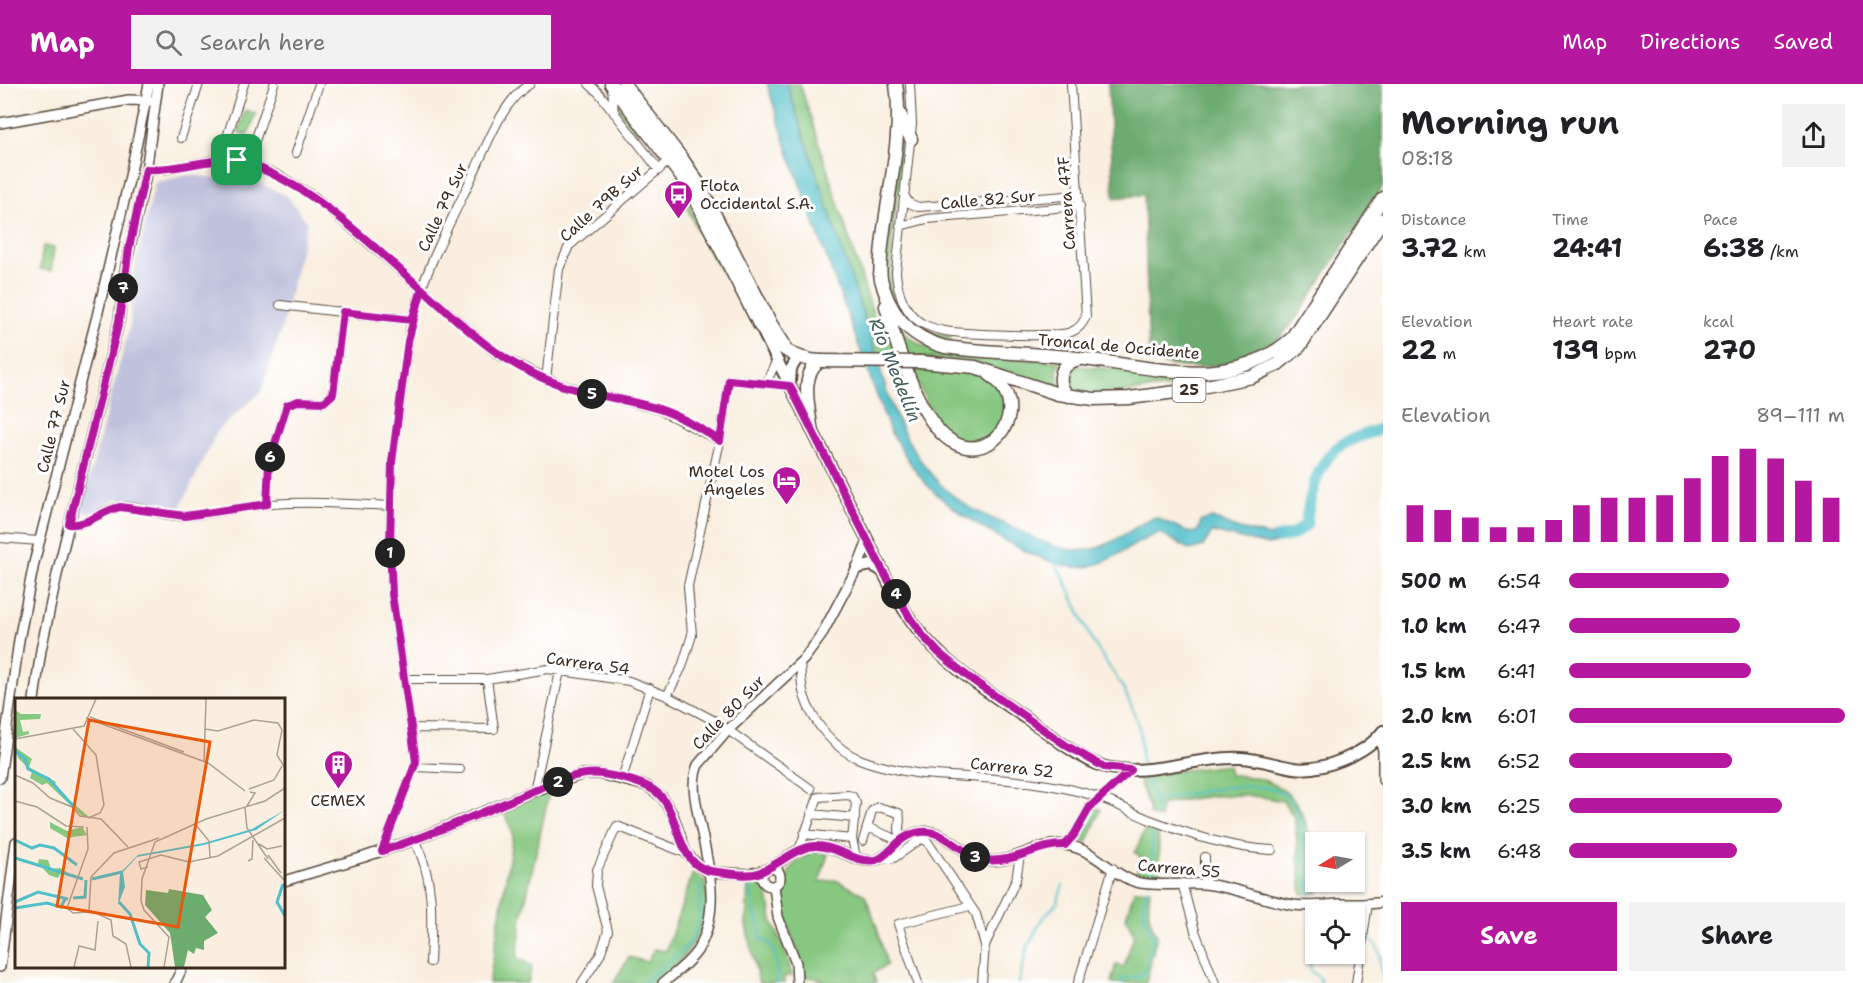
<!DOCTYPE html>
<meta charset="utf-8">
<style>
:root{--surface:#fff;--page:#f2f2f2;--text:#202124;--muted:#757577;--accent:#b5179e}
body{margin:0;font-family:"Shantell Sans",sans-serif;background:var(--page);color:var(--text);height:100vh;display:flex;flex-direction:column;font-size:22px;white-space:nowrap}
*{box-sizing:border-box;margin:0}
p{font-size:20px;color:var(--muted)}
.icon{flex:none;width:33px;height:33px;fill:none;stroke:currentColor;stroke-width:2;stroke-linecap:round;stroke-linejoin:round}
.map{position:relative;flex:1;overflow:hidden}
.drawer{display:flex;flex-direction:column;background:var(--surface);width:480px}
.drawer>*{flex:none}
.needle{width:39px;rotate:260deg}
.buttons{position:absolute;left:1305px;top:748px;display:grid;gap:12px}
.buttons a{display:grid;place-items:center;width:60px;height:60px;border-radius:0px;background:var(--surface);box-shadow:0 2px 4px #0004;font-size:30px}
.pin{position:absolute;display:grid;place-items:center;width:51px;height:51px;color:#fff;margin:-26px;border-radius:12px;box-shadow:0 3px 9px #0006}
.km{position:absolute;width:30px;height:30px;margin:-15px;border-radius:50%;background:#222;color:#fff;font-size:16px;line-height:30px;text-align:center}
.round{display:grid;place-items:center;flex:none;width:63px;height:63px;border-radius:0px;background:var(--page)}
.summary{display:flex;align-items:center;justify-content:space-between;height:102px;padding:0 18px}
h1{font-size:33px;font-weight:700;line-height:45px}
.metrics{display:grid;grid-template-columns:repeat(3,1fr);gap:9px;height:102px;padding:6px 18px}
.metrics div{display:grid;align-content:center}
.metrics b{font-size:26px;font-weight:700}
.metrics small{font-size:16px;font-weight:400}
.metrics p{font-size:16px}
.chart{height:168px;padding:12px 18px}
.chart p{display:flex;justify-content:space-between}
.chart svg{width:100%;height:108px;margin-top:6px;stroke:var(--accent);stroke-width:6}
.action{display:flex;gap:12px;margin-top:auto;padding:12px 18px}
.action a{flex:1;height:69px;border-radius:0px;background:var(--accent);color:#fff;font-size:24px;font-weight:700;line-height:69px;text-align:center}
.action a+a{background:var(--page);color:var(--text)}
ul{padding:0 18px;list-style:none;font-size:20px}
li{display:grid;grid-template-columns:96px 72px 1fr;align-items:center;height:45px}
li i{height:15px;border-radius:8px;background:var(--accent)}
header{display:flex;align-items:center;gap:36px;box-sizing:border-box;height:84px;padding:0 30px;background:var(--accent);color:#fff}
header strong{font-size:28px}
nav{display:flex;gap:33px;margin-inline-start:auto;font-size:21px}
.search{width:420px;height:54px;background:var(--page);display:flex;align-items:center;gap:15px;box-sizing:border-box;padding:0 21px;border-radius:0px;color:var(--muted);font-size:22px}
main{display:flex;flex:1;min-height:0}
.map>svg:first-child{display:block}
.industrial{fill:#c0c2dd}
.green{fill:#87c881;stroke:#617950;stroke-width:1.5}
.forest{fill:#6dac6f;stroke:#546b46;stroke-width:1.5}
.water{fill:#51bfc9;stroke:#467474;stroke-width:1.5}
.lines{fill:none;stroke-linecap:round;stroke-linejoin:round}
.stream{stroke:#51bfc9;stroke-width:2}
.river{stroke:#51bfc9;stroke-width:12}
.minor-casing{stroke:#58473b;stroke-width:10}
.tertiary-casing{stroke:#58473b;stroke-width:12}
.secondary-casing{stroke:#58473b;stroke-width:14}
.trunk-casing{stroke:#58473b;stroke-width:15}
.minor{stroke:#fff;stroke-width:8}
.tertiary{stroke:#fff;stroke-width:9}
.secondary{stroke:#fff;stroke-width:10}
.trunk{stroke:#fff;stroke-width:12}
.trunk-bridge-casing{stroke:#58473b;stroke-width:15;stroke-linecap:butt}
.trunk-bridge{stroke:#fff;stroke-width:12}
.route-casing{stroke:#fff;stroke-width:12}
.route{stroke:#b5179e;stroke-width:8}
.labels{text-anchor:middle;stroke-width:6;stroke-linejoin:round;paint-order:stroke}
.shield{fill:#fff;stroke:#766a62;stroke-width:1.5}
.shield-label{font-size:15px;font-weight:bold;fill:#3b2a1e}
.poi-label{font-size:16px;fill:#3b2a1e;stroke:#fff;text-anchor:start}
.street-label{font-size:16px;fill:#3b2a1e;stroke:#fff}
.water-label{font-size:18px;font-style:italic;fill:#435e5a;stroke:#fff}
.inset-river{fill:none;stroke:#51bfc9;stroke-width:3}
.inset-road{fill:none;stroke:#ada092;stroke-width:1.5}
.view{fill:#e8590c;fill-opacity:0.15;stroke:#e8590c;stroke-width:3}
.inset-edge{fill:none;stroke:#3b2a1e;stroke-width:3}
</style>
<header>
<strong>Map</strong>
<div class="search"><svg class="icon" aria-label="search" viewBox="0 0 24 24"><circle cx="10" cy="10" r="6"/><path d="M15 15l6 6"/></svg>Search here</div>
<nav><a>Map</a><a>Directions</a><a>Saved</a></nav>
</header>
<main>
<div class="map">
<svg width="1383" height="899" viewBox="0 0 1383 899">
<rect width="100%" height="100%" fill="#fff"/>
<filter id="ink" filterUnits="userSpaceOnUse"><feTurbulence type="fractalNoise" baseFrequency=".0167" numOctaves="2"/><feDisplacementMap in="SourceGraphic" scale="12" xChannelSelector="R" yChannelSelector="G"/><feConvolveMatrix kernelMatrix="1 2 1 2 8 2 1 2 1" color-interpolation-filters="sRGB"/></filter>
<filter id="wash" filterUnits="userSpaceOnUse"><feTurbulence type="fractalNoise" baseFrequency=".008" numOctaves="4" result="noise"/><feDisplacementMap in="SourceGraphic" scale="24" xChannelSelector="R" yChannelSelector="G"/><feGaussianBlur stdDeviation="1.35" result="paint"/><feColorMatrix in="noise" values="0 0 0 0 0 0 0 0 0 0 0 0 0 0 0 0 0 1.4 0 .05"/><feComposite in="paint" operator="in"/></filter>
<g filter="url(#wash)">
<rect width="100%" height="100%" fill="#f9eedf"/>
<path class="industrial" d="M189 91 259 99 287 112 307 138 282 243 261 308 218 346 179 426 117 415 92 429 80 428 130 241 133 192 155 98Z"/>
<path class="green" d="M787 0H800L879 248 884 247 875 203 873 167 881 209 898 272H877Z
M616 17 634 39 639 54 619 28Z
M246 26 256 30 248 51 238 48Z
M900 47 907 56C900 105 873 200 913 238 923 247 937 250 951 252V257L923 250 902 232 887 202 885 177Z
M675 93 723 189C703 160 687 127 675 93Z
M43 162 54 164 51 187 40 185Z
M895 234 906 251 921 261 939 267 959 271 1064 278 1057 285 1059 307 973 278 920 273C942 279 985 286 999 304 1004 311 1004 323 1006 331L987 356C975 358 962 361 951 353 927 335 904 262 895 234Z
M1080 282 1197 293 1235 290V293C1206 298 1089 318 1068 304L1066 290 1074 283Z
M1228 681 1230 691C1311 693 1309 747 1318 809L1302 810 1295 738 1293 731 1283 717C1242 707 1201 711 1161 721L1160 735 1149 731V724L1137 692Z
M549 709 522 833 517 874 532 882 528 899H489L513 750 502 724Z
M1092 724 1101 725 1087 759 1076 755Z
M1147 741 1158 745 1160 792 1145 793 1135 790 1144 776 1135 768Z
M815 768 828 770 819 798 836 796 865 811 876 840 887 881 873 889 876 899H823V896L804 892C801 858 772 831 786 795 792 779 800 774 815 768Z
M693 789 705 797 708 822 704 838 692 862 674 884 656 899H613L629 873 647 878 654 865 666 867Z
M748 798 767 804 772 836 787 872 792 892H784V899H759L746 841Z
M1134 806 1150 807C1147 826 1148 835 1157 851L1146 899H1111L1116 880 1124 883 1134 851 1126 834Z"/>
<path class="forest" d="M1108 0H1383V102L1295 236C1290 242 1285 248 1280 253 1248 283 1188 291 1149 275L1144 111 1114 114Z"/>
<path class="water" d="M767 0H787L877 272C889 327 915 386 963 419 979 430 999 437 1016 445 1039 456 1060 468 1086 466 1112 464 1131 443 1155 433L1191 449 1198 447 1201 437 1212 434 1239 445 1271 452 1291 446 1293 455 1268 461 1212 448 1203 462 1190 466 1160 449C1133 457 1114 479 1085 483 1047 488 958 432 931 405 914 388 902 366 889 345L788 67Z"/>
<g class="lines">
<path class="stream" d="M1054 477 1066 498 1091 555 1122 602 1132 623 1140 647 1142 681
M1144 689 1155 717 1156 730
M1155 717C1187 710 1260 690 1288 713 1294 718 1297 726 1299 734L1311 818
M1081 756 1094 724
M1150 798C1157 780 1149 764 1153 745
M750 804 756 834 760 840V854C778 861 778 883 777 899
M1313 823 1316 832
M1354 852C1370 851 1383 863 1379 879L1383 892
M1316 860 1309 867 1311 887 1320 894 1321 899
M644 899C659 883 682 872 693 853 702 839 700 817 700 801
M1019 899 1027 864 1042 835 1057 819 1063 801
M1121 899 1124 894 1141 892C1148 884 1149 866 1153 855 1147 831 1138 830 1148 804"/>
<path class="river" d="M1278 454 1292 451 1306 441C1309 413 1317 376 1343 360 1354 353 1370 349 1383 344"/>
</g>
</g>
<g filter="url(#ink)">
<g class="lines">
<defs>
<path id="minor" d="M589 0 599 9 659 86
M910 0 912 40 896 188C897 208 905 230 923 240 930 243 938 246 945 247 964 250 1056 254 1071 248 1079 245 1083 240 1086 232L1071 0
M612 3 614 29
M181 54 199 0
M226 56 244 0
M254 60 274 0
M296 69 319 0
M146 85 162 86 219 75 237 76 278 91 315 113 498 271 559 300 660 326 720 357
M904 111 909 119 918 123 1079 111
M900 142 927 135 1080 122
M280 221 412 236
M546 295 559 185 569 162 670 76
M766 299 777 276
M267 420 269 379 287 321 298 317 324 318 333 310 343 228
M69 440C89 443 100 425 120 423 142 421 162 434 184 432 213 430 242 422 271 420 311 417 350 420 391 422
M0 454 39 457
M800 579C801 590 801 601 804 611 812 638 836 667 862 676 881 683 902 687 922 690 981 695 1041 694 1098 713 1115 719 1131 728 1148 735 1188 750 1229 764 1272 766
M405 595H487L548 585 629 597 667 612 715 637 811 705
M667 612 682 583 692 551 688 502 720 357 729 296 790 302
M412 644 494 645 487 595
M415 683 460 685
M622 695 650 604
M534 707 560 587
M811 730 855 734
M867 743 893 754 897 758
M804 750 852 755
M414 756C435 793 432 836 430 878
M863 757 872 727 878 723 899 729C902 738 896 745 901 755
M1065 761 1074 751 1090 723 1131 686
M799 766 818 713 848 711 852 712 856 719 852 755 856 773
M382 767 416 678 392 510 390 462 392 378 410 246C421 193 447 145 470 97 485 67 501 17 530 0
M1205 773V800
M881 774 890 775 894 774 921 755 927 757 976 830 985 861
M1182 799 1195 847 1215 899
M582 899 600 871 608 847 596 802 597 786 617 742 686 769
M918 899 898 840 970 822
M982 899 985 861 1016 796 1020 771
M1078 899 1113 784
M1356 899 1368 820"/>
<path id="tertiary" d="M0 39 129 16 152 17
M34 616 41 566 58 486 119 237 126 181 145 95 158 0
M1379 652 1383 666V696
M0 694 19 556 34 479 98 228 130 92 149 0
M762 793a9 9 0 1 1 18 0a9 9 0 1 1-18 0Z
M771 784C782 777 793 767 806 763 830 755 852 781 876 776 891 773 897 751 921 748 947 744 961 772 986 776 1013 781 1037 757 1065 761 1096 765 1111 791 1136 798 1153 803 1185 799 1204 800 1235 803 1263 816 1293 821 1307 823 1323 821 1338 820 1353 820 1368 821 1383 818
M284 797 364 773 414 756 534 707 583 690H599L647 702 662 713 673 731 686 769 700 783 709 788 749 790 765 786
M774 802 778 833 796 879 797 899
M0 883 16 758
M175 899 183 882
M663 899C675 889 688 880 697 867 723 826 707 775 698 731 695 714 691 697 698 681L728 646 804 575 821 552 857 484 868 457"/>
<path id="secondary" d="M764 250C795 312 827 375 858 437 878 476 896 521 925 554 956 589 998 614 1036 641 1056 654 1086 680 1110 684 1153 692 1197 672 1241 674 1259 675 1276 681 1294 684 1322 688 1366 670 1383 647
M790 298 791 285 798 273
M857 484 872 481 883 487"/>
<path id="trunk" d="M611 0 687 100 760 242C776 262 794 276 821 277
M624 0 683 76 699 100 771 240 784 260
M899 28 911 55
M880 190C887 227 908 253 945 263 988 269 1033 269 1077 274 1149 282 1231 309 1291 255L1383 114
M881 196C879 179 882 162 884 145 890 99 903 45 896 0
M886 222C895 257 919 338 951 357 994 384 1035 320 989 290
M920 278 975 283 1058 310 1094 315 1129 314 1176 308 1252 293 1278 280 1300 262 1383 135
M1068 312C1055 298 1060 278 1080 275
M811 343C809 322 799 290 821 277"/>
</defs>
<use href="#minor" class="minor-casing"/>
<use href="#tertiary" class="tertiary-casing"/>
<use href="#secondary" class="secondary-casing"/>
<use href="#trunk" class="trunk-casing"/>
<use href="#minor" class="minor"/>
<use href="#tertiary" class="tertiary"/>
<use href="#secondary" class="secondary"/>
<use href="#trunk" class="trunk"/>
<defs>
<path id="trunk-bridge" d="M821 277 920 278"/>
</defs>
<use href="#trunk-bridge" class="trunk-bridge-casing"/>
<use href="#trunk-bridge" class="trunk-bridge"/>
</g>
</g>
<g class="lines" filter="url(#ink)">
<defs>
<path id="route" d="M237 76C311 98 365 156 422 205L408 257 392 378 390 462 392 510 416 678 382 767C424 753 465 736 505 719 530 709 559 693 586 690 602 687 643 698 655 707 662 712 666 718 669 725 682 750 681 786 718 788 730 789 746 793 758 789 777 782 796 763 815 762 836 761 855 780 876 776 891 772 896 751 921 748 947 745 961 772 986 776 1013 780 1038 760 1065 761L1074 751 1090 723 1131 686 1104 683 1067 662 971 595 939 569 924 553 910 534 883 487 790 302 729 296 720 357C702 345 680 332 659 325 627 315 593 312 561 301 501 281 467 245 422 205L412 236 343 228 333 310 324 318 298 317 287 321 269 379 267 420 185 432 120 423C101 427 88 442 69 440L119 237 129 164 146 85C177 87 206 74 237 76"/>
</defs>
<use href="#route" class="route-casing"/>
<use href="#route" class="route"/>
</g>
<defs>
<symbol id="bus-pin" viewBox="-11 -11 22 30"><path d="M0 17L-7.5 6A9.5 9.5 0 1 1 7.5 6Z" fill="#b5179e" stroke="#fff"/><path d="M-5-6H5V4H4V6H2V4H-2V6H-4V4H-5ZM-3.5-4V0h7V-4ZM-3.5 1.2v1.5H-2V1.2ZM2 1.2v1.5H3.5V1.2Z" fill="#fff"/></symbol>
<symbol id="hotel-pin" viewBox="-11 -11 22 30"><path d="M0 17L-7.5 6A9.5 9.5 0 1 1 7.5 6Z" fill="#b5179e" stroke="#fff"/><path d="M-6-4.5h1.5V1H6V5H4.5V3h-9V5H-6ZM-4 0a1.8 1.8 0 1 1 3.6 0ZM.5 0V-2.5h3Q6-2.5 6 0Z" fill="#fff"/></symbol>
<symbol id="building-pin" viewBox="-11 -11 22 30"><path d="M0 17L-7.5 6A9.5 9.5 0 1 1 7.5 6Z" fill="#b5179e" stroke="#fff"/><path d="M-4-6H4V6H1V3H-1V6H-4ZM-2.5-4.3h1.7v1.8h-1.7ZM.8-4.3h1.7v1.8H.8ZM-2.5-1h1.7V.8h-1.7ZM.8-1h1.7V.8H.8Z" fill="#fff"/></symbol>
</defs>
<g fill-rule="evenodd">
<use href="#bus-pin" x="662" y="94" width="33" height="45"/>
<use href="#hotel-pin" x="770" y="380" width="33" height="45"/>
<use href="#building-pin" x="322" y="664" width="33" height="45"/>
</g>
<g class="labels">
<rect class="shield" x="1172.5" y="294" width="33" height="24" rx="4.5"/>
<g class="shield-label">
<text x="1189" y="311">25</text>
</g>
<g class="poi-label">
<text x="700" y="107">Flota<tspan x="700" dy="18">Occidental S.A.</tspan></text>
<text x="765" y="393" text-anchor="end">Motel Los<tspan x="765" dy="18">Ángeles</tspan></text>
<text x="338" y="722" text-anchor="middle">CEMEX</text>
</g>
<g class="street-label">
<text transform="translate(988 115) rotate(-5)" y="6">Calle 82 Sur</text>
<text transform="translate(601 119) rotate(-42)" y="6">Calle 79B Sur</text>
<text transform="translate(1066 119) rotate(-94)" y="6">Carrera 47F</text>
<text transform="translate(442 123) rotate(-65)" y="6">Calle 79 Sur</text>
<text transform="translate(1119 262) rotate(5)" y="6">Troncal de Occidente</text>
<text transform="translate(53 342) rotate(-76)" y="6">Calle 77 Sur</text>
<text transform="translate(588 579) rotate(8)" y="6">Carrera 54</text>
<text transform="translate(728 628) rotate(-46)" y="6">Calle 80 Sur</text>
<text transform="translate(1012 683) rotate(6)" y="6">Carrera 52</text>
<text transform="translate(1179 784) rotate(5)" y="6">Carrera 55</text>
</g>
<g class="water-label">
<text transform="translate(895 286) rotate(68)" y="6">Río Medellín</text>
</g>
</g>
<g transform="translate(15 614)">
<rect width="270" height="270" fill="#f9eedf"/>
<path d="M0 12 6 16H26L25 21 5 22 8 34 14 33V36L0 40ZM0 49 17 61 14 69 41 84 39 89 73 118 68 119 32 85 27 87 15 80 17 74 3 60ZM35 124 52 133 67 129 72 137 52 140 35 130ZM24 161 33 162 36 171 45 170 60 179 47 173 43 180 34 177 23 165Z" fill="#87c881"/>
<path d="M154 191 188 197 197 212 190 219 203 235 189 243V252L181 250 179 256 173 252 169 269H160L155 235 130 207 131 192 153 195Z" fill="#6dac6f"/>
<path d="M270 112 241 132 189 147 122 159 108 174 110 189 103 207 105 175 123 157 189 145 237 131Z" fill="#51bfc9"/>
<path class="inset-river" d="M0 53 10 61 13 71 34 81 59 109M0 142 17 150 25 147 39 150 62 167M0 160 68 181M77 181 107 174M268 186 262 204 270 218M58 200 70 199 71 182M0 204 23 194 53 201M104 204 115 216 125 246 134 255 133 269M0 210 32 205 46 209 50 201"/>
<path class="inset-road" d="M75 19 169 54M71 20 193 65 230 93M58 31 81 57 89 107 85 115 73 120M190 31 203 33 239 22 263 25 267 32 262 57 270 70M0 41 69 28 81 1M189 64 191 1M0 77 18 85 35 100 57 109 65 118 86 121 113 149M234 91 259 82 267 68M0 103 22 109 51 128 69 129M232 108 240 95 235 94M230 110 232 130 253 161M181 127 194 143 195 159M72 129 73 151 52 210 58 215 74 214M244 146 252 151 267 148M253 157 266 175M249 160 269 182M233 163 237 161 238 142M133 169 126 171 124 164 146 157 174 164 203 158 270 120M59 269 64 248 80 252 83 223M116 269 111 246 98 238 96 222 74 212 76 179 99 155 144 140M149 269 154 239 129 212 126 203 127 181 140 144 191 121 250 103 270 90"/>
<path class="view" d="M74 22 195 44 163 229 42 208Z"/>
<rect width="270" height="270" class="inset-edge"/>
</g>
</svg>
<div class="buttons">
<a><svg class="needle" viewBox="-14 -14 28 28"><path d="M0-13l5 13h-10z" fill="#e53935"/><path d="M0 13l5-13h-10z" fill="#757577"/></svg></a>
<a><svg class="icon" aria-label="locate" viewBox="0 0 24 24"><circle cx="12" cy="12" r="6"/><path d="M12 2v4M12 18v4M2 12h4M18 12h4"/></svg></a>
</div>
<div class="pin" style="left:237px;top:76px;background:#1e9e55"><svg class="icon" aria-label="arrive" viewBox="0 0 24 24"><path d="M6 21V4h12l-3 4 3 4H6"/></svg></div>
<b class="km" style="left:390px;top:469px">1</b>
<b class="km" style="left:558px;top:698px">2</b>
<b class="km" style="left:975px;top:773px">3</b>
<b class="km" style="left:896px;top:510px">4</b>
<b class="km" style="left:592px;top:310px">5</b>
<b class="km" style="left:270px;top:373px">6</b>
<b class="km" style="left:123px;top:204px">7</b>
</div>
<section class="drawer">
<div class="summary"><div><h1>Morning run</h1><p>08:18</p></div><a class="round"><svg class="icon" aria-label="share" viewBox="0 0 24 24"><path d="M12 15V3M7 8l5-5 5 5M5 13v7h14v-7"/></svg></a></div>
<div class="metrics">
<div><p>Distance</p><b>3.72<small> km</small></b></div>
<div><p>Time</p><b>24:41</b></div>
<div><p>Pace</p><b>6:38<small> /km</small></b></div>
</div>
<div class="metrics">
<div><p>Elevation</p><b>22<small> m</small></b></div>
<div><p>Heart rate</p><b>139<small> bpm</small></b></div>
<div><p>kcal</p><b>270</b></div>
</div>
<div class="chart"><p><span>Elevation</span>89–111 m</p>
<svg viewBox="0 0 160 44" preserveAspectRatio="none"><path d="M5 44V29M15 44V31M25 44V34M35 44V38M45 44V38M55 44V35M65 44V29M75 44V26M85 44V26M95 44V25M105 44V18M115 44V9M125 44V6M135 44V10M145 44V19M155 44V26"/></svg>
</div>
<ul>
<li><b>500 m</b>6:54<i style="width:58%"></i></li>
<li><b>1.0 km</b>6:47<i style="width:62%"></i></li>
<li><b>1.5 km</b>6:41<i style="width:66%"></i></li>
<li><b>2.0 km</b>6:01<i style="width:100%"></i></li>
<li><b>2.5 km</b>6:52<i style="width:59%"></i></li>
<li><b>3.0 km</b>6:25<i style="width:77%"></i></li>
<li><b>3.5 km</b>6:48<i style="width:61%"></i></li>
</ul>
<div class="action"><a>Save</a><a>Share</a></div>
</section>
</main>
